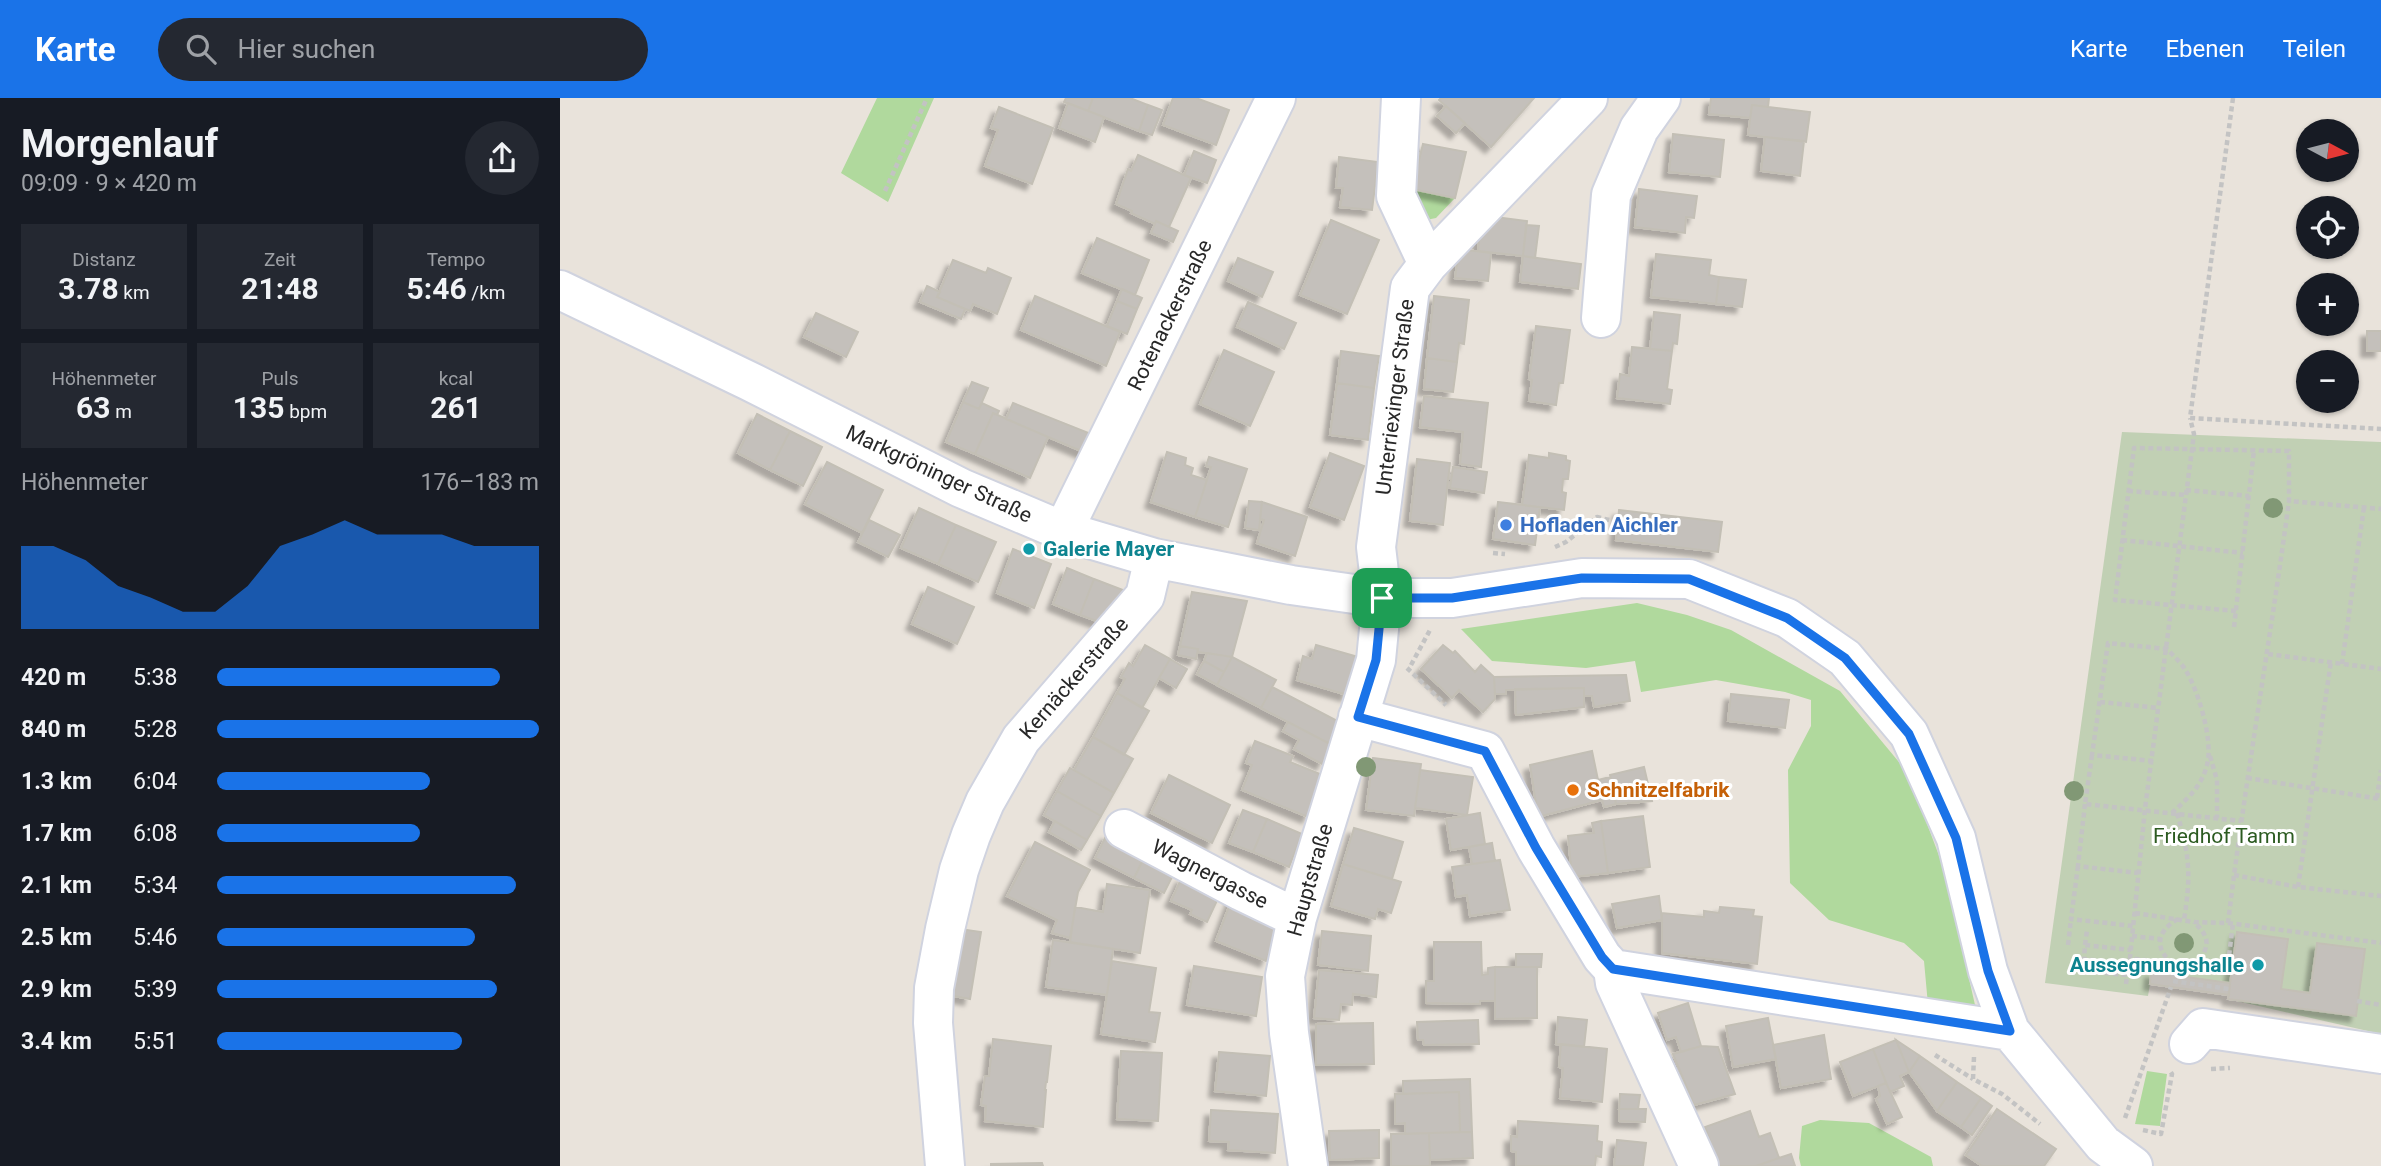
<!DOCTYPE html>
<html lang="de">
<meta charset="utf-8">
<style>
:root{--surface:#171b24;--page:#242831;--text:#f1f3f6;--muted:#9ea1a6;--accent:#1a73e8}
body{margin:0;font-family:Roboto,sans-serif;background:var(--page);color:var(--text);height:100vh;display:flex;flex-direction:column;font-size:26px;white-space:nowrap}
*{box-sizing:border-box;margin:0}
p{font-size:23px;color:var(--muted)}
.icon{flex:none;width:38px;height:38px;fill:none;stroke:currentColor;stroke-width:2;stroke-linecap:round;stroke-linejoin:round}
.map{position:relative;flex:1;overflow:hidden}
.panel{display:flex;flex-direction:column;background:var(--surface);width:560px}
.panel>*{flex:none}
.needle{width:46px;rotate:97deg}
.buttons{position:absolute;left:1736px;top:21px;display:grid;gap:14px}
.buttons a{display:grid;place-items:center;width:63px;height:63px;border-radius:50%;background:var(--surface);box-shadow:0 2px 5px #0004;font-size:35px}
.pin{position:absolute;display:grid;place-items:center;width:60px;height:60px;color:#fff;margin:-30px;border-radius:14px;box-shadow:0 4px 10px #0006}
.round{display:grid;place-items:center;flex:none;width:74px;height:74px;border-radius:37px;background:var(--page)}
.head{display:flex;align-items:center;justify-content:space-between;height:119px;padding:0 21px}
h1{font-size:38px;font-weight:700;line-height:52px}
.figures{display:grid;grid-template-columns:repeat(3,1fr);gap:10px;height:119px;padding:7px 21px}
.figures div{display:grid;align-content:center;border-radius:0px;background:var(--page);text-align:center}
.figures b{font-size:30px;font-weight:700}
.figures small{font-size:19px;font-weight:400}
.figures p{font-size:19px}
.chart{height:196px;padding:14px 21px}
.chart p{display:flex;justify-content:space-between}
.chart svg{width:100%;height:126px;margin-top:7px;fill:var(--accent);opacity:.7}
ul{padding:0 21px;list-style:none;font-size:23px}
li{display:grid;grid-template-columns:112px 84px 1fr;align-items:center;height:52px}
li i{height:18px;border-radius:9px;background:var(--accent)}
header{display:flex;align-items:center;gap:42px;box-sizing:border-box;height:98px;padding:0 35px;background:var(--accent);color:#fff}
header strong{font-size:33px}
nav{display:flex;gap:38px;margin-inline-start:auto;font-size:24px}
.search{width:490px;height:63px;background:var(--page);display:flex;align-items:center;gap:18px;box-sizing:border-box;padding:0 24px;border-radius:38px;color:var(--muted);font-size:26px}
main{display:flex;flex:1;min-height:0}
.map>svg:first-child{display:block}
.green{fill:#b0d99d}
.cemetery{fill:#c1d0b4}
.building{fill:#c4c0bb;stroke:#c3bfb5;stroke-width:2;filter:url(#shadow)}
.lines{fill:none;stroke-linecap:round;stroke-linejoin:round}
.minor-casing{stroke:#d0d3df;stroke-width:42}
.path{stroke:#c3c3c3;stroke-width:4.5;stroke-dasharray:5 3.5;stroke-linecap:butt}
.minor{stroke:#fff;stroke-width:38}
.tree{fill:#819875}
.route-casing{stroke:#fff;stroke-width:14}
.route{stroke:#1a73e8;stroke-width:9}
.shop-dot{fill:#3f7fe0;stroke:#fff;stroke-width:2.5}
.culture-dot{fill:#0f9aa8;stroke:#fff;stroke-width:2.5}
.food-dot{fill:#e8710a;stroke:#fff;stroke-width:2.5}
.labels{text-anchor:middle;stroke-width:6;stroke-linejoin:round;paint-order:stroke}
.street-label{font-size:21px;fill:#282828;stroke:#fff}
.shop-label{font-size:21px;font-weight:bold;fill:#366cbe;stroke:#fff;text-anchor:start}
.culture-label{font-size:21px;font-weight:bold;fill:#0d838f;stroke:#fff;text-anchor:start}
.food-label{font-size:21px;font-weight:bold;fill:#c56008;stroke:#fff;text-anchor:start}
.park-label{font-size:21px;fill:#2c5b21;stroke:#fff}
</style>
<header>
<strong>Karte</strong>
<div class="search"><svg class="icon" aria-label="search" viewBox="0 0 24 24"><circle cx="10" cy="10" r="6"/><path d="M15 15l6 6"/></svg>Hier suchen</div>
<nav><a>Karte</a><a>Ebenen</a><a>Teilen</a></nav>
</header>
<main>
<section class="panel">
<div class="head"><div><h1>Morgenlauf</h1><p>09:09 · 9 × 420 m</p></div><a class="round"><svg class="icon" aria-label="share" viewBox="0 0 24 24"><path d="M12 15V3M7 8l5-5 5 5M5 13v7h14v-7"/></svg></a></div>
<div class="figures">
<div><p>Distanz</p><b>3.78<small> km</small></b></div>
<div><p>Zeit</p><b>21:48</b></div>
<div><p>Tempo</p><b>5:46<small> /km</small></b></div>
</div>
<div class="figures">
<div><p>Höhenmeter</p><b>63<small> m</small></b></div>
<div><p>Puls</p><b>135<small> bpm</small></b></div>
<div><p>kcal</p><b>261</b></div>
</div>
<div class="chart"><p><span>Höhenmeter</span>176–183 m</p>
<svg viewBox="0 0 160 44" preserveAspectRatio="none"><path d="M0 44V15L10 15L20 20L30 29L40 33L50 38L60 38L70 29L80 15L90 11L100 6L110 11L120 11L130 11L140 15L150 15L160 15V44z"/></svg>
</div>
<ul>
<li><b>420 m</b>5:38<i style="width:88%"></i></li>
<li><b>840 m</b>5:28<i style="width:100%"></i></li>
<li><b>1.3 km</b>6:04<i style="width:66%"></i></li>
<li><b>1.7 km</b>6:08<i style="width:63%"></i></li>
<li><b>2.1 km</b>5:34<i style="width:93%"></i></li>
<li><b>2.5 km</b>5:46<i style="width:80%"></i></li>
<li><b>2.9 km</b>5:39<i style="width:87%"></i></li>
<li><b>3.4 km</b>5:51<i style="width:76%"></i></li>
</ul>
</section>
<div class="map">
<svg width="1821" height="1068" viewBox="0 0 1821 1068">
<defs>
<filter id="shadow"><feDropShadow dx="-6" dy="6" stdDeviation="2" flood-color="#0004"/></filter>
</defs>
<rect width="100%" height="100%" fill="#e9e3db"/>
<path class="green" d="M317 0H374L328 104 281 75Z
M852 91 895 100 876 120 866 122Z
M1077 505 1127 517 1171 532 1280 593 1348 675 1384 771 1415 907H1368L1364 863 1344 845 1269 822 1230 785 1228 672 1251 628V602L1225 594 1156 582 1081 594 1075 563 1026 570 932 563 901 531Z
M1587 973 1607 976 1600 1028 1575 1026Z
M1260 1022 1309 1025 1371 1059 1373 1068H1241L1239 1060 1242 1028Z"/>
<path class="cemetery" d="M1562 334 1821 344V936L1668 901V897L1590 886 1588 898 1485 885Z"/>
<path class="building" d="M506 0H533L528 13 504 4Z
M533 0H570L588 7 579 33 528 13Z
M613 0H636L669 12 656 47 603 27Z
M881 0H974L931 49 879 2Z
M1151 0H1209L1208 9 1192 7 1190 20 1149 16Z
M508 5 544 19 535 44 499 30Z
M588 7 602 12 592 37 579 33Z
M1192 7 1250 14 1246 44 1188 37Z
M886 8 905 25 896 35 877 18Z
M439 9 493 30 472 86 425 68 438 32 431 30Z
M1113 36 1164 42 1160 79 1109 74Z
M1205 39 1244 43 1240 78 1201 73Z
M863 46 906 54 895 100 852 91Z
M634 53 656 62 647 85 624 77Z
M578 57 631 80 609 129 596 123 595 126 571 115 572 113 556 106 568 71 571 73Z
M779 59 818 64 812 112 780 109 783 90H776Z
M1079 91 1137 98 1134 120 1126 119 1125 135 1075 129Z
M935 119 967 123 963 158 918 153 920 127Z
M771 122 819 142 787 216 740 197Z
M596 123 618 133 613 144 591 135Z
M966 127 979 128 975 160 963 158Z
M537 140 589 162 575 197 522 175Z
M899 151 931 155 928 183 895 180Z
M1096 156 1151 162 1149 177 1159 179 1156 206 1091 199Z
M963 158 1021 166 1018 191 960 184Z
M678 160 713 174 702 199 668 183Z
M393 162 426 175 428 170 451 180 437 216 413 206 410 213 377 199Z
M1159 179 1186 182 1182 209 1156 206Z
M367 188 380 194 377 199 405 211 401 221 360 204Z
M562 191 582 200 577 211 557 203Z
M475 198 560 234 546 268 461 232Z
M874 198 909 202 904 246 899 245 897 264 867 260Z
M557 203 577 211 567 236 547 228Z
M688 204 736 225 724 251 677 229Z
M1094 214 1120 217 1117 246 1113 245 1112 253 1090 251Z
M256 215 298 234 286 259 244 239Z
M976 228 1010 232 1003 285H999L996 307 969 303 972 282 969 281Z
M1807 233H1821V253H1807Z
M1072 249 1112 253 1107 291 1112 292 1110 306 1057 300 1060 276 1069 278Z
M664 252 714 274 690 328 640 306Z
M781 253 819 258 814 290 777 285Z
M867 260 897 264 893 294 864 291Z
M412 284 428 290 419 311 403 304Z
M777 285 814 290 808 342 770 337Z
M864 298 928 305 921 369 900 366 903 334 860 329Z
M403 304 419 311 422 305 439 313 437 317 433 315 415 356 386 344Z
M453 305 536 338 528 356 446 321Z
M433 315 488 339 470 380 415 356Z
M197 316 230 333 210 372 178 355Z
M230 333 262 349 243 388 210 372Z
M607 354 626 360 625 367 633 370 631 377 647 382 635 419 591 404Z
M770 355 804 368 784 422 750 409Z
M989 355 1006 358V362L1010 363 1008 381H1003L1002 394 1006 395 1004 412 962 407 969 357 989 360Z
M649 359 687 371 668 429 635 419 651 369 646 368Z
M857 361 890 365 883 427 850 423Z
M267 364 323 392 302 435 245 406Z
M893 369 927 374 924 395 890 390Z
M689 403 702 404 699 432 685 430Z
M702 404 747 419 735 458 697 445 704 422 700 421Z
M938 404 980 409 975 447 933 441Z
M359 410 396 427 378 466 341 450Z
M1059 412 1162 424 1158 454 1056 442Z
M309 422 340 437 328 459 298 444Z
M396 427 436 444 418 484 378 466Z
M453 451 491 466 474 510 437 495Z
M507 470 534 481 520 517 493 506Z
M534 481 568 494 545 526 520 517Z
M368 489 414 509 397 546 352 526Z
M632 494 687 503 672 559 638 554V551L620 548Z
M585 547 610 561 582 610 557 595 565 581 561 579 569 565 573 568Z
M756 547 798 559 787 597 737 582 743 558 752 561Z
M883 547 893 555 895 553 915 574 921 567 934 579 935 601 923 614 899 592 892 600 861 571Z
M620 548 638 551 636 561 618 557Z
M647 555 672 559 664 574 644 563Z
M672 559 716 582 701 610 657 587Z
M610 561 627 571 616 590 599 580Z
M644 563 664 574 657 587 637 576Z
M1066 577 1070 603 1034 609 1032 598H1024V590L946 592V596H935L934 579Z
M712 589 783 626 772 647 701 610Z
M1024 590V609L956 617 955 591Z
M557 595 589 613 564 657 533 639Z
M1171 596 1229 602 1225 630 1168 623Z
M728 624 772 647 762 666 734 651 739 642 723 633Z
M533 639 573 661 554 695 514 672Z
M695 643 733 658 730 664 765 678 748 719 682 692 692 667 686 665Z
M1032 653 1038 682 1050 679 1056 706 1044 709 1042 702 978 719 970 667Z
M813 660 861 666 854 718 806 712Z
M1084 669 1092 703 1056 706 1050 677Z
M510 670 554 695 541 718 497 693Z
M860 672 913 679 907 717 855 710Z
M609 677 670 707 652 745 591 715Z
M497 693 541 718 527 742 484 717Z
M683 712 707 721 693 754 669 745Z
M920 715 925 746 891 752 886 721Z
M1083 718 1090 769 1048 775 1041 723Z
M707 721 742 736 729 769 693 754Z
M495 723 527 742 521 752 489 734Z
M1041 723 1048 775 1012 779 1008 738 1034 735 1032 725Z
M794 730 843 744 832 781 783 766Z
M547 736 586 756 574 780 535 760Z
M475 744 530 772 518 794 510 840 492 835 497 822 447 798Z
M932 745 935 763 912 766 909 749Z
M586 756 616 771 604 795 574 780Z
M940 762 950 812 910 818 907 797 896 799 892 769Z
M783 766 841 784 831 815 818 811 815 821 771 808Z
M622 779 660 796 647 824 630 816 632 812 611 803Z
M547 786 590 792 580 855 510 844 515 809 543 814Z
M673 798 721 826 706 863 656 843Z
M1099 798 1102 822 1057 830 1052 806Z
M1160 809 1194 812 1193 818 1202 819 1197 866 1102 855V815L1144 819V813L1159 815Z
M393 830 421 834 410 901 383 896Z
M762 833 811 838 808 873 758 867Z
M1677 834 1728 841 1721 891 1750 895 1757 845 1805 851 1796 918 1668 901Z
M493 842 553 851 547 897 486 889Z
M874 844H921L922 877 928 876V870L935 869V903H920V906L866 905V883H874Z
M956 856H982L981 869H956Z
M552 863 596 870 589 914 600 915 595 944 541 936Z
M634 868 702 879 696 918 627 907Z
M935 869H977V920L935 921Z
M759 872 818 877 816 899 793 896 792 907 781 906 779 922 754 920Z
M1591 874 1670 885 1669 897 1590 886Z
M1128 905 1141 948 1121 954 1116 939 1107 942 1098 915Z
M998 919 1027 922 1024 949 996 946Z
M1208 920 1216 961 1173 969 1166 928Z
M918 922 919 946 864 947 863 942H858L857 924Z
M813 925 814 966 756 967V926Z
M1264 937 1271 981 1221 990 1213 947Z
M433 941 491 948 487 984H486L485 992H486L483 1029 425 1023 426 1008 421 1007 425 978H429Z
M1336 942 1360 958 1349 974Z
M1336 942 1349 974 1340 978 1344 988 1330 994 1313 951Z
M1001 946 1047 951 1042 1004 1000 1000 1003 970 999 969Z
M1141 948 1158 949 1175 996 1134 1007 1113 956Z
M1313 951 1326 985 1293 998 1280 964Z
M561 953 602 955 598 1023 557 1021Z
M659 954 710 958 706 998 655 993Z
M1360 958 1397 984 1377 1013 1349 974Z
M910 981 912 1034H900L899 994 843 996V983Z
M1397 984 1421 1000 1401 1029 1377 1013Z
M1326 985 1342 1019 1327 1026 1316 1001 1320 998 1318 988Z
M899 994 900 1034 845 1036V1025L835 1026V996Z
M1060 996 1080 997 1078 1011H1059Z
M1421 1000 1432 1008 1412 1037 1401 1029Z
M1059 1011H1086L1085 1024 1059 1023Z
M1437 1011 1496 1051 1484 1068H1422L1406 1057Z
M651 1012 718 1016 715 1055 668 1052 669 1044 649 1043Z
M1190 1013 1199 1039 1210 1035 1219 1060 1196 1068H1159L1145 1029Z
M958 1023 1038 1028 1037 1043 1042 1044 1041 1059 1036 1058 1035 1068H956V1054L951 1053V1038L957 1039Z
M819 1032V1060L770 1062 769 1033Z
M912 1034 913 1060 870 1062 869 1035Z
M869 1035 870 1068H831V1036Z
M1057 1042 1086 1045 1083 1068H1054Z
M1231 1056 1235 1068H1196L1219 1060Z
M482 1065 483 1068H431V1066Z"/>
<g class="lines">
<defs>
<path id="minor" d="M841 0 836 98 868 166
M0 192 189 283 401 390 503 433 594 460 731 487 822 500H892L1022 480 1129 481 1227 520 1285 560 1349 636 1396 740 1428 873 1450 933 1543 1046 1573 1068
M1041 220 1051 97 1079 31 1101 0
M503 433 716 0
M798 619 925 653 976 750 1042 859 1053 871 1450 933
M564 731 681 793 737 820
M1053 871 1055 885 1139 1068
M1629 946 1643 930 1821 956
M385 1068 373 925 374 890 385 831 399 772 411 737 425 704 461 641 585 498 594 460
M748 1068 729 935 725 878 737 820 816 562 822 500 816 449 850 190 868 166 1028 0"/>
</defs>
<use href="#minor" class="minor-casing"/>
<path class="path" d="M1673 0 1630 320 1821 331
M325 93 367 0
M1626 392 1689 398
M1568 393 1626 397
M1562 442 1683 455
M995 449 1006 444 1037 419 1053 423
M933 455 945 456
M1676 513 1555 502 1574 350 1729 353V403L1821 411
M1674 529 1694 352
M1708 556 1821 571
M1782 566 1804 409
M851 567 870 532
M847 570 886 607
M1540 604 1599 610
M1532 657 1525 706 1681 723
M1650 658 1657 682V720
M1593 663 1532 657 1548 545 1607 551C1612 556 1617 561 1622 567 1637 586 1654 643 1647 667 1642 688 1627 701 1612 715
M1687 680 1821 701
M1817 700 1821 672
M1525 706 1518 768 1578 775
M1617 715C1630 759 1631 778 1624 822
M1518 768 1511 821 1573 828
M1674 777 1738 789 1821 798
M1738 789 1771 563
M1575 815 1634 824 1668 825C1685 684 1710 544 1729 403
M1618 821C1571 847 1630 892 1645 852 1650 840 1642 832 1634 824
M1668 825 1821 845
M1572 838 1600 841
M1508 847 1511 821
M1525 847 1527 832
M1524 861 1523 873 1567 877
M1569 866 1524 861 1525 847 1571 852
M1613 866 1570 860 1585 711 1634 336 1630 320
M1667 874 1673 825
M1613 878 1615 867
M1613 883 1669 891
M1566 886 1569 864
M1797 903 1821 907
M1375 957 1413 981
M1414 959 1413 981 1442 996 1480 1026
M1651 971 1670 970
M1565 1020 1611 889
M1583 1032 1601 1036 1612 976 1610 973"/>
<use href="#minor" class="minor"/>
</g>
<g class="tree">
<circle cx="1713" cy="410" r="10"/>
<circle cx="806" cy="669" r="10"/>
<circle cx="1514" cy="693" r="10"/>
<circle cx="1624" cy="845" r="10"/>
</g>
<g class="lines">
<defs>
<path id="route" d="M1022 480 1129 481 1227 520 1285 560 1349 636 1396 740 1428 873 1450 933 1053 871 1042 859 976 750 925 653 798 619 816 562 822 500H892Z"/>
</defs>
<use href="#route" class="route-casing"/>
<use href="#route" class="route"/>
</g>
<circle class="shop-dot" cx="946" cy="427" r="7"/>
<g class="culture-dot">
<circle cx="469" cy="451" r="7"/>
<circle cx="1698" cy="867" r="7"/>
</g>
<circle class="food-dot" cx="1013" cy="692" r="7"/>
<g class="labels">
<g class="street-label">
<text transform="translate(610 217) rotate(-64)" y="7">Rotenackerstraße</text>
<text transform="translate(835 299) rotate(-83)" y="7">Unterriexinger Straße</text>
<text transform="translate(379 376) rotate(25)" y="7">Markgröninger Straße</text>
<text transform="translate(514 580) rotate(-49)" y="7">Kernäckerstraße</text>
<text transform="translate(650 776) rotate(27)" y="7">Wagnergasse</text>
<text transform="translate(750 782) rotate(-74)" y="7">Hauptstraße</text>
</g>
<g class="shop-label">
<text x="960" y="434">Hofladen Aichler</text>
</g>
<g class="culture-label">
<text x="483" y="458">Galerie Mayer</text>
<text x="1684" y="874" text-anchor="end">Aussegnungshalle</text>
</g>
<g class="food-label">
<text x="1027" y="699">Schnitzelfabrik</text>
</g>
<g class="park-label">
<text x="1664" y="745">Friedhof Tamm</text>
</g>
</g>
</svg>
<div class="buttons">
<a><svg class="needle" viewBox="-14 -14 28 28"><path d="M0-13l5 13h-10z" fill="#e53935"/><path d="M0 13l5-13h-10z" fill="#9ea1a6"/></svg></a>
<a><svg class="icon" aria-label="locate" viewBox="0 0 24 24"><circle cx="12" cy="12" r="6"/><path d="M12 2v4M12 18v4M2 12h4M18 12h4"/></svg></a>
<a>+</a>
<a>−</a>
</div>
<div class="pin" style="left:822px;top:500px;background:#1e9e55"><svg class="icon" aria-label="arrive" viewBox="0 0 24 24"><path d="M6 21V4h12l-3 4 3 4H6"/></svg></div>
</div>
</main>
